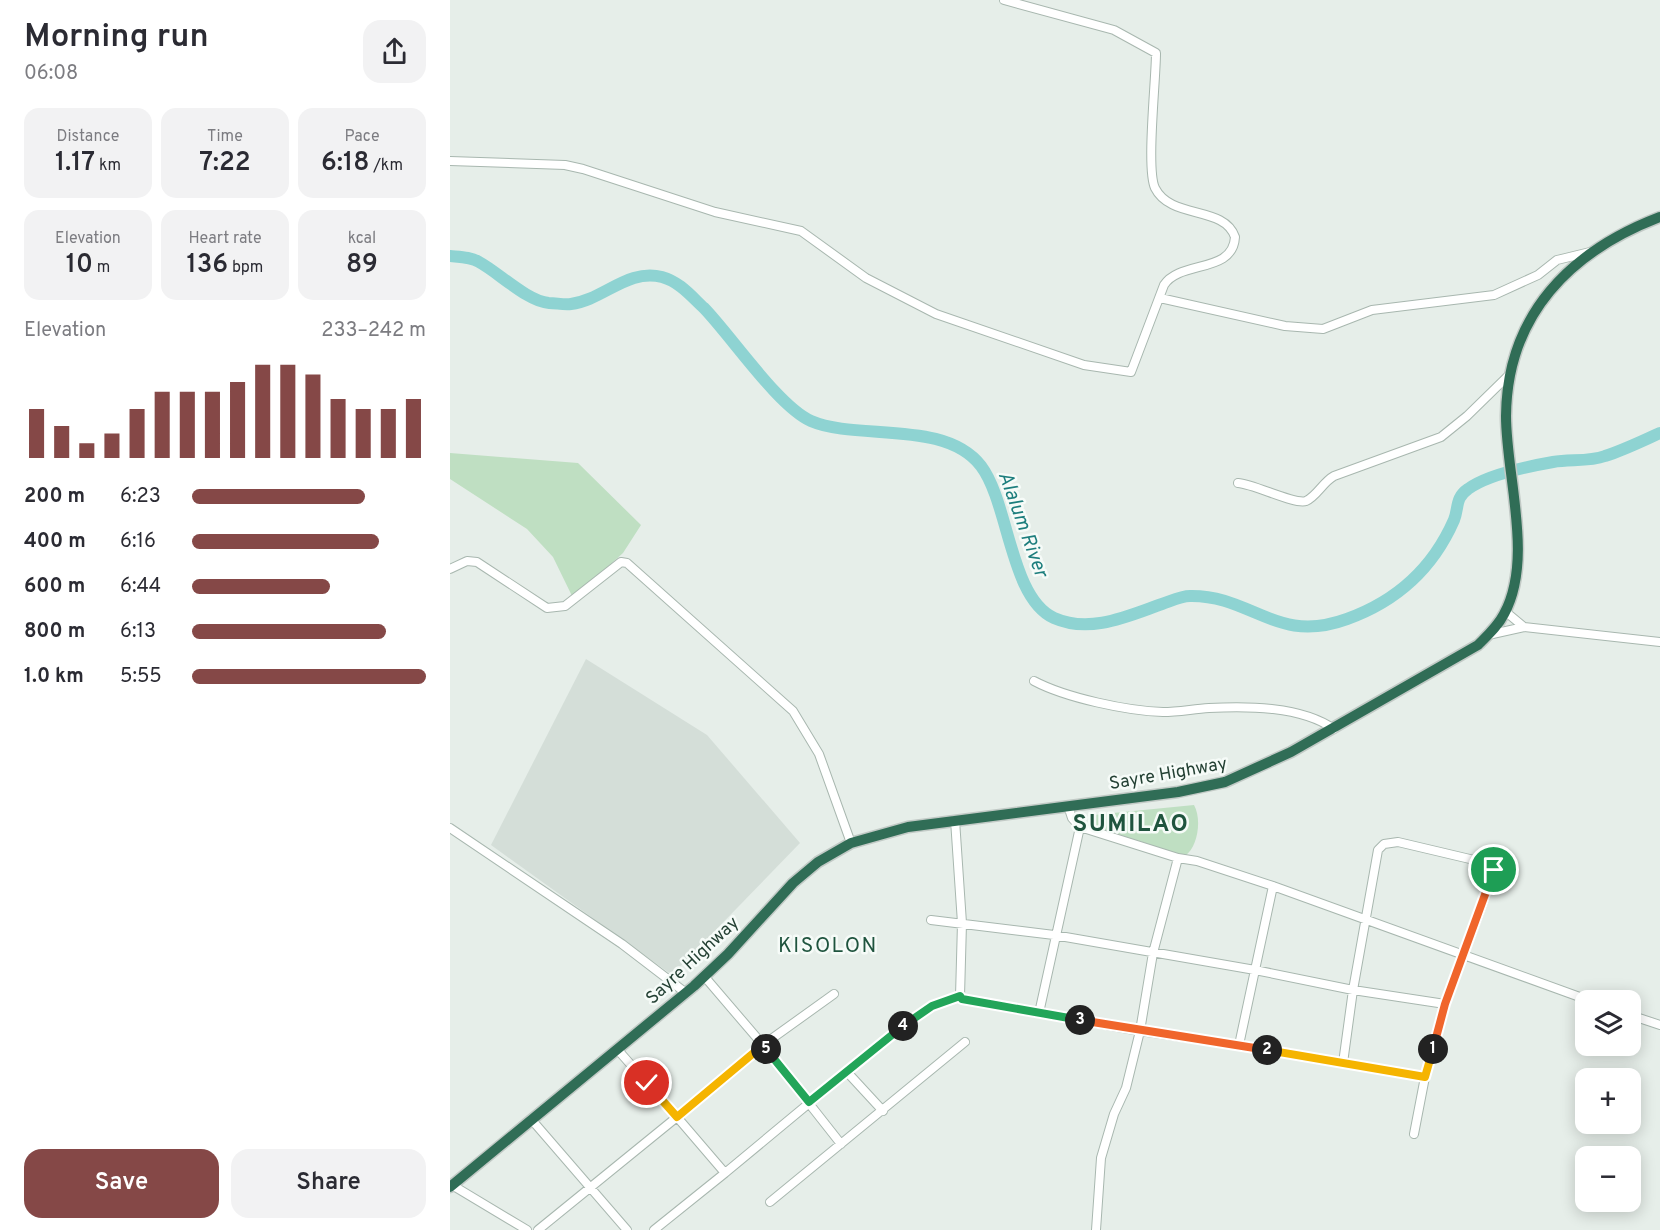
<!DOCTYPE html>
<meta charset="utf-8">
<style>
:root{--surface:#fff;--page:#f2f2f3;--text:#2b2b33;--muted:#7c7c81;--accent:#854847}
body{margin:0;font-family:Overpass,sans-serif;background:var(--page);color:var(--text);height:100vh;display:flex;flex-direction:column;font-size:22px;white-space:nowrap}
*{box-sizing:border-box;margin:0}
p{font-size:20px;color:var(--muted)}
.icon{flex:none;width:33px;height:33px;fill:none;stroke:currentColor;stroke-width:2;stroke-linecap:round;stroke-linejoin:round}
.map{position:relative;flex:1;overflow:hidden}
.sheet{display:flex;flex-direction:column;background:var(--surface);width:450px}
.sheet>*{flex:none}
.tools{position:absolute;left:1125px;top:990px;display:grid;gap:12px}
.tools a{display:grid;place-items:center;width:66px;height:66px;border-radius:12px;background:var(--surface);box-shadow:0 3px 15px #0003;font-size:30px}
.pin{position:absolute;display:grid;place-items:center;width:51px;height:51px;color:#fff;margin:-26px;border:3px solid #fff;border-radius:50%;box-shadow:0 2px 6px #0007}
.km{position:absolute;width:30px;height:30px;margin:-15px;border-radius:50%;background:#222;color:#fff;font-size:16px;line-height:30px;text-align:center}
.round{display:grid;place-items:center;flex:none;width:63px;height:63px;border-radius:18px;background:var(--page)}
.headline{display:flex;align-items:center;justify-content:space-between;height:102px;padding:0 24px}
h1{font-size:33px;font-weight:600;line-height:45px}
.stats{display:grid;grid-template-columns:repeat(3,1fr);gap:9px;height:102px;padding:6px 24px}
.stats div{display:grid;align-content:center;border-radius:15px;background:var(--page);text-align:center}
.stats b{font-size:26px;font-weight:600}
.stats small{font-size:16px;font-weight:400}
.stats p{font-size:16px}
.chart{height:168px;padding:12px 24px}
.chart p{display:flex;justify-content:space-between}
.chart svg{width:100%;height:108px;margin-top:6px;stroke:var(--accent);stroke-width:6}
.primary-button{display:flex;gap:12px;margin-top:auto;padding:12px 24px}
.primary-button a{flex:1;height:69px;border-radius:18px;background:var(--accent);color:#fff;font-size:24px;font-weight:600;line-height:69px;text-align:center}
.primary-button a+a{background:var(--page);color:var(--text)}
ul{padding:0 24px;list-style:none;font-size:20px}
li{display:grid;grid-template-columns:96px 72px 1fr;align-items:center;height:45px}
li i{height:15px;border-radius:8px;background:var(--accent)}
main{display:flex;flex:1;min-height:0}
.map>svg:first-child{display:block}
.built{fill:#d4ded8}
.green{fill:#bfdfc2}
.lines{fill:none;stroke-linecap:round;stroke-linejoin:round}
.river{stroke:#8ed3d2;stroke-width:12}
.minor-casing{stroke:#a8b7af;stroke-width:10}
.highway-casing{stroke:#c2cac6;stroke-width:13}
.minor{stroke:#fff;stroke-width:8}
.highway{stroke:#306d56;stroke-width:10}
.split-1-casing{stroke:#fff;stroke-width:12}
.split-2-casing{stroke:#fff;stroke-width:12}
.split-3-casing{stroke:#fff;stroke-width:12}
.split-4-casing{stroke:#fff;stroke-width:12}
.split-5-casing{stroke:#fff;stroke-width:12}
.split-6-casing{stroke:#fff;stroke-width:12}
.split-1{stroke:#f0652b;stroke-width:8}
.split-2{stroke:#f5b400;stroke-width:8}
.split-3{stroke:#f0652b;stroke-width:8}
.split-4{stroke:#22a559;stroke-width:8}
.split-5{stroke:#22a559;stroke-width:8}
.split-6{stroke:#f5b400;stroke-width:8}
.labels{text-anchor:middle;stroke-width:5;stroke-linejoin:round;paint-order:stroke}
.street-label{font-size:18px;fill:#244134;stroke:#f6fbf8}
.water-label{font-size:20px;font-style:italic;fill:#1d7e7d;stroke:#f6fbf8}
.quarter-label{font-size:21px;letter-spacing:1.5px;fill:#1f543e;stroke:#f6fbf8}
.district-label{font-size:24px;font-weight:bold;letter-spacing:1.5px;fill:#1f543e;stroke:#f6fbf8}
</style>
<main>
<section class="sheet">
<div class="headline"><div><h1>Morning run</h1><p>06:08</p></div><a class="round"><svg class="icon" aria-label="share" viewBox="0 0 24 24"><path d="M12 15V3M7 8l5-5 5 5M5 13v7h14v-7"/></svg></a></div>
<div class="stats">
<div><p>Distance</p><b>1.17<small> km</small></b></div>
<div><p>Time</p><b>7:22</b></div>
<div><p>Pace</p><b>6:18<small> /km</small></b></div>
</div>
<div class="stats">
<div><p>Elevation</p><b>10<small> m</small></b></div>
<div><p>Heart rate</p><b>136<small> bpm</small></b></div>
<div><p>kcal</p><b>89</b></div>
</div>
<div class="chart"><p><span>Elevation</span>233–242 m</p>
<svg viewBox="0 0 160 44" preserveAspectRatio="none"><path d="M5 44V24M15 44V31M25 44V38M35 44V34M45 44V24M55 44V17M65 44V17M75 44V17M85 44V13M95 44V6M105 44V6M115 44V10M125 44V20M135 44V24M145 44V24M155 44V20"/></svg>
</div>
<ul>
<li><b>200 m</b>6:23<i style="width:74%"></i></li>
<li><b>400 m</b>6:16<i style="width:80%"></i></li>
<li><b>600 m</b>6:44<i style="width:59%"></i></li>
<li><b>800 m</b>6:13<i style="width:83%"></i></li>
<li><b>1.0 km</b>5:55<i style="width:100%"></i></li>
</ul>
<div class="primary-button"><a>Save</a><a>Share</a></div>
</section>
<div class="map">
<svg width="1210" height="1230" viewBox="0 0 1210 1230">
<rect width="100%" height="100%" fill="#e6eee9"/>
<path class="built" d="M136 659 257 735 350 843 222 975 41 845Z"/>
<path class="green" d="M0 453 128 463 191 525 173 553 123 598 103 557 77 529 0 479Z
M744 805C752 819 748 847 735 856L643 826 638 819 643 815Z"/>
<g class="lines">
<path class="river" d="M0 256C10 257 21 257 29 262 48 272 78 302 99 303 106 303 114 305 121 304 153 300 178 268 212 277 230 282 241 296 254 308 282 337 328 406 361 421 407 441 495 419 531 466 559 503 560 598 604 618 640 634 678 616 712 604 721 601 731 596 740 596 802 595 826 645 897 619 947 601 983 568 1004 520 1009 507 1005 498 1018 489 1037 475 1080 466 1103 462 1120 459 1139 462 1155 456 1174 450 1192 441 1210 433"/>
<defs>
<path id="minor" d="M0 161 115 165 133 169 265 212 351 231 416 278 486 314 634 365 681 372 714 285C730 260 783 274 785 237 774 205 721 220 705 188 696 169 706 80 706 53L664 30 554 0
M710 298 835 326 873 329 922 310 1044 295 1088 275 1107 260 1140 252
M788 483C804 484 845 505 856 501 867 496 873 482 884 476L991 437 1017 416 1060 374
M0 569 17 561 27 562 97 608 115 606 171 562 177 563 343 711 369 754 401 843
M1056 612 1074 627 1210 642
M1038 635 1074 627
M584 681C616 698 678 711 713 712 728 712 743 709 759 708 797 706 851 706 884 729
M618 806 622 818 630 827 728 858 747 861 823 886 1138 1000
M505 820 512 923 510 996 512 999 589 1013 630 827
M0 828 172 944 236 993
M481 920 604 935 805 970 823 886
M254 976 313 1045 391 1144
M589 1013 690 1031 703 953 728 858
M1180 1015 1210 1025
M893 1063 903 990 928 850 934 844 948 842 1041 864 1044 873 995 1004 975 1077 964 1134
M397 1072 433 1111
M975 1077 789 1045 805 970 903 990 995 1004
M81 1119 177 1230
M275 1173 451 1027 482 1006 510 996
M2 1185 77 1230
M320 1202 515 1042
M88 1230 227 1117 167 1049
M204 1230 275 1173 227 1117 313 1045 384 994
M646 1230 651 1158 664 1114 676 1088 690 1031 789 1045"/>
<path id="highway" d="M0 1187 244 986 278 954 343 883 368 862 401 843 458 827 728 792 775 782 841 752 1028 645C1038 635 1048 626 1054 614 1084 559 1056 476 1056 416 1057 314 1121 251 1210 217"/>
</defs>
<use href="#minor" class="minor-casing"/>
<use href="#highway" class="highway-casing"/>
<use href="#minor" class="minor"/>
<use href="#highway" class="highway"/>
</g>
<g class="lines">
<defs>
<path id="split-1" d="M983 1049 995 1004 1044 870"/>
<path id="split-2" d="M817 1050 975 1077 983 1049"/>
<path id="split-3" d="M630 1020 817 1050"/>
<path id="split-4" d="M453 1026 482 1006 510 996 512 999 630 1020"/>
<path id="split-5" d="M316 1049 359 1102 453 1026"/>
<path id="split-6" d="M197 1083 227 1117 313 1045 316 1049"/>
</defs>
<use href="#split-1" class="split-1-casing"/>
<use href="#split-2" class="split-2-casing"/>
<use href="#split-3" class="split-3-casing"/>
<use href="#split-4" class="split-4-casing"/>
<use href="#split-5" class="split-5-casing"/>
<use href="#split-6" class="split-6-casing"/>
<use href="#split-1" class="split-1"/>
<use href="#split-2" class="split-2"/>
<use href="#split-3" class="split-3"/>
<use href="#split-4" class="split-4"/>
<use href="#split-5" class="split-5"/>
<use href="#split-6" class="split-6"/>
</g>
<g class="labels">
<g class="street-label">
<text transform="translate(718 773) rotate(-10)" y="6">Sayre Highway</text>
<text transform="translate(242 960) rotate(-43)" y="6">Sayre Highway</text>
</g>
<g class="water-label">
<text transform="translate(574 524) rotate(70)" y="7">Alalum River</text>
</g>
<g class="quarter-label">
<text x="378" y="952">KISOLON</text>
</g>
<g class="district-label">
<text x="681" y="831">SUMILAO</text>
</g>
</g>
</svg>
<div class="tools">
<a><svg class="icon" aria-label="layers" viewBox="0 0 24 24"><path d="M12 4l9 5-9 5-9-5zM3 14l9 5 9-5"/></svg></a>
<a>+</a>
<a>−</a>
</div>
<div class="pin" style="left:1044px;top:870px;background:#1e9e55"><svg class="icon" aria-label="arrive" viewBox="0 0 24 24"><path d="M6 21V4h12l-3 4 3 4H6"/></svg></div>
<div class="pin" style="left:197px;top:1083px;background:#d93025"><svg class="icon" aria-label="check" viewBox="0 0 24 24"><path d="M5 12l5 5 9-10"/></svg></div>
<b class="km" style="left:983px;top:1049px">1</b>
<b class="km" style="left:817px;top:1050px">2</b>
<b class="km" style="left:630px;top:1020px">3</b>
<b class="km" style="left:453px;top:1026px">4</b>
<b class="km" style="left:316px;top:1049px">5</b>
</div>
</main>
